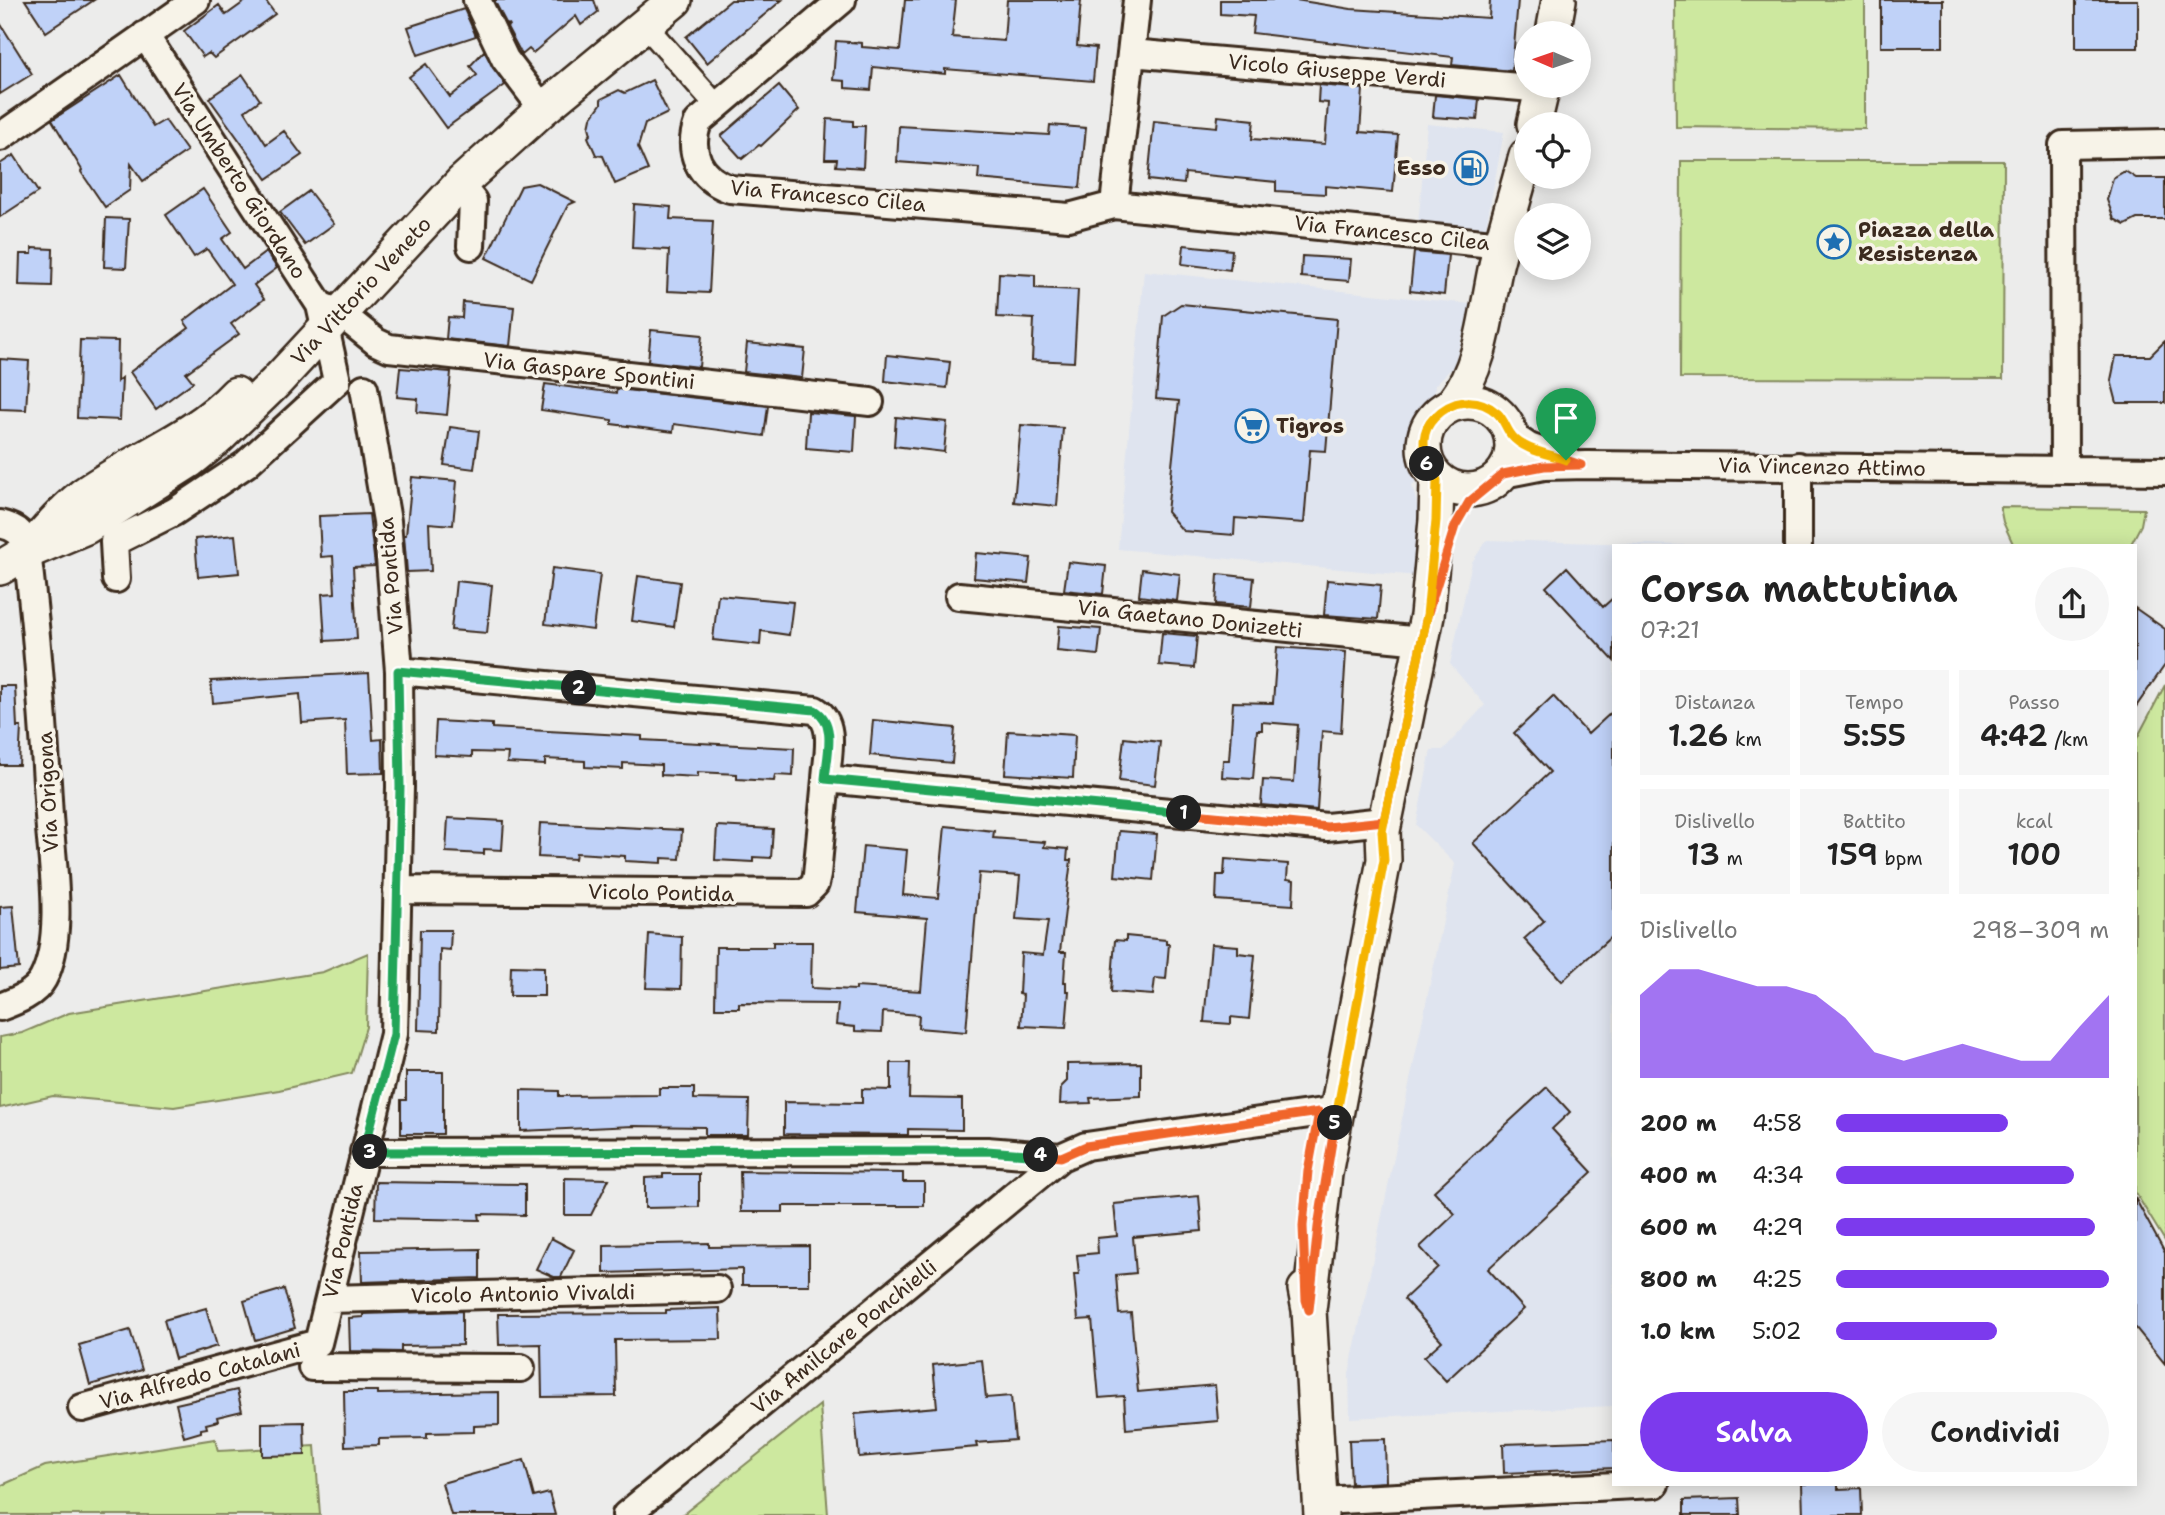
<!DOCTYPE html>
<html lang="it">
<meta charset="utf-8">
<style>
:root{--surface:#fff;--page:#f6f6f6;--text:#222;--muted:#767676;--accent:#7c3aed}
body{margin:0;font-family:"Shantell Sans",sans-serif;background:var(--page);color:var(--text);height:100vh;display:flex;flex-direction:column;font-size:26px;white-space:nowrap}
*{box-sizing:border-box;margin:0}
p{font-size:23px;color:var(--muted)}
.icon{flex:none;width:38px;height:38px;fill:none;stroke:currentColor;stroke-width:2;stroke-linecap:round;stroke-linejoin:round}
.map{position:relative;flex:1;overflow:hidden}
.drawer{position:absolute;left:1612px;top:544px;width:525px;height:942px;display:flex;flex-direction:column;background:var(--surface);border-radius:0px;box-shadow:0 4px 18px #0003}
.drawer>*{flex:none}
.needle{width:46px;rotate:272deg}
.fabs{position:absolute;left:1514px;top:21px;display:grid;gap:14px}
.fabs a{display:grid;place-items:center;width:77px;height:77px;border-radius:50%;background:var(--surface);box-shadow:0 4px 18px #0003;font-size:35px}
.pin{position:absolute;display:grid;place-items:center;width:60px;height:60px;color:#fff;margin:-72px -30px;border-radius:50% 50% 50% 0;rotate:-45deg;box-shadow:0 0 7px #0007}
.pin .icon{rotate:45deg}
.km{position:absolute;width:35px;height:35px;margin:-18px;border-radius:50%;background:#222;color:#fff;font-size:19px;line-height:35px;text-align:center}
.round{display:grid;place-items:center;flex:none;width:74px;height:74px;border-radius:37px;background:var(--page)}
.head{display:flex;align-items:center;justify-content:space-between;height:119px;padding:0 28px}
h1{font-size:38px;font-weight:600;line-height:52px}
.metrics{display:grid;grid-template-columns:repeat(3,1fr);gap:10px;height:119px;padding:7px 28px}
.metrics div{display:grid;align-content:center;border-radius:0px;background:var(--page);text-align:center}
.metrics b{font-size:30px;font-weight:600}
.metrics small{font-size:19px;font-weight:400}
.metrics p{font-size:19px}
.chart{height:196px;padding:14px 28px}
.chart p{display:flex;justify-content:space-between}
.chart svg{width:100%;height:126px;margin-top:7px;fill:var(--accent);opacity:.7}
.primary-button{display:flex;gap:14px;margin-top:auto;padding:14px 28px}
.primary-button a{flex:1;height:80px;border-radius:42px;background:var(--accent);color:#fff;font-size:28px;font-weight:600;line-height:80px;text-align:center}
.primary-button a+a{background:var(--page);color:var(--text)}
ul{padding:0 28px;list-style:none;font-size:23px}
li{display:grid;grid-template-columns:112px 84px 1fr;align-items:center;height:52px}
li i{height:18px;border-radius:9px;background:var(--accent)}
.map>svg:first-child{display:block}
.built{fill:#dfe4ef}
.green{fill:#cde89f;stroke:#84895e;stroke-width:2}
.building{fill:#c0d2f8;stroke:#3b2a1e;stroke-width:2}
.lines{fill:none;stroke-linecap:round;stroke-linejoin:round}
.pedestrian-casing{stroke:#3b2a1e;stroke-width:26}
.minor-casing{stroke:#3b2a1e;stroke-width:32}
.tertiary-casing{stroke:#3b2a1e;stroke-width:38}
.pedestrian{stroke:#f7f3e8;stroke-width:21}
.minor{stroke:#f7f3e8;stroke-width:26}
.tertiary{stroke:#f7f3e8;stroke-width:33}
.split-1-casing{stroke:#fff;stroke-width:14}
.split-2-casing{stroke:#fff;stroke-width:14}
.split-3-casing{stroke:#fff;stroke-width:14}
.split-4-casing{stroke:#fff;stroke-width:14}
.split-5-casing{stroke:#fff;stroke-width:14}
.split-6-casing{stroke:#fff;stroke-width:14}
.split-7-casing{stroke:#fff;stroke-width:14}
.split-1{stroke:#f0652b;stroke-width:9}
.split-2{stroke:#22a559;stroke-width:9}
.split-3{stroke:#22a559;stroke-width:9}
.split-4{stroke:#22a559;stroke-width:9}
.split-5{stroke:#f0652b;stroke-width:9}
.split-6{stroke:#f5b400;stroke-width:9}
.split-7{stroke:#f5b400;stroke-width:9}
.labels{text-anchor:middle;stroke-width:7;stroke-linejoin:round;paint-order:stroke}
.street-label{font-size:21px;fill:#3b2a1e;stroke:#f7f3e8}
.poi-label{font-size:21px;font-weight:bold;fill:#3b2a1e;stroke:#f7f3e8;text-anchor:start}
</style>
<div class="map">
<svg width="2165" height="1515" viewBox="0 0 2165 1515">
<rect width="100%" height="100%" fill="#ececeb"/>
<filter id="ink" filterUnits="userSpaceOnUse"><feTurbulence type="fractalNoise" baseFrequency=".0143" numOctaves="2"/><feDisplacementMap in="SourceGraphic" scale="14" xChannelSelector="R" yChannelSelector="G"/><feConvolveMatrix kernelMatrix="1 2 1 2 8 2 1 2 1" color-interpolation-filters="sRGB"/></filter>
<g filter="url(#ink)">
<path class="built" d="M1427 124 1504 132 1485 232 1418 226Z
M1144 271 1471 304 1454 366 1435 385 1433 405 1418 423 1415 450 1422 472 1412 486 1423 526 1418 576 1118 549Z
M1487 540 1721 546H1614L1613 1406 1350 1418 1349 1374 1455 864 1416 825 1431 750H1443L1485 705 1450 664 1472 562Z"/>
<path class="green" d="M1675 0H1865V129L1676 127Z
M1681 161H2004L2003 379 1680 378Z
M2000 507 2144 509 2141 525 2130 546H2014L2003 522Z
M2165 685V1241L2135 1192V742Z
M368 953 366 1027 352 1073 279 1090 174 1107 53 1096 0 1108V1037L22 1033 69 1013 323 972Z
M820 1405 828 1515H682Z
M215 1439 218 1451 315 1446 320 1515H0V1486L45 1466Z"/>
<path class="building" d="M25 0H94L46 32Z
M247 0H265L275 14 214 58 209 53 203 57 184 31 219 5 226 15Z
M494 0H594L598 12 581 25 576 16 533 53 529 49 522 55 507 27 510 24 507 25Z
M731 0H782L707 63 686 37Z
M905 0H956L952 37 1004 41 1007 0H1081L1077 46 1096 48 1093 81 945 69V74L873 67 871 90 845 88V81L833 80 836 41 862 43V47L900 50Z
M1220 0H1296L1351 9 1489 18 1490 0H1518L1512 71 1452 65 1453 57 1252 33 1254 16 1220 14Z
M1881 0H1943V47H1881Z
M2076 0H2138V48H2076Z
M464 9 476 36 418 55 408 27Z
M0 23 32 74 0 94Z
M484 51 505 85 446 128 409 77 426 64 450 97 477 75 470 66Z
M121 75 153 127 165 120 187 151 143 181 131 164 130 190 105 207 81 172 82 170 52 120Z
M243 75 260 100 245 111 266 144 284 131 302 155 267 179 209 98Z
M652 80 668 113 645 124 638 147 648 170 615 184 603 156 596 155 588 137 591 134 589 127 591 118 601 104V99L619 90 625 93Z
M1319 85 1363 89 1360 132 1398 135 1393 192 1325 186V194L1276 191V182L1185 173 1184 184 1148 180 1154 121 1217 127 1218 116 1254 120 1252 139 1325 144 1328 103 1318 102Z
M779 86 799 110 761 146 759 145 742 159 721 136Z
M1435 95 1479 99 1477 120 1433 117Z
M827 119 853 121V126H865L863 168 836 166 837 159H825Z
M1050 125 1086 128 1080 188 978 179 979 168 897 162 899 126 1049 135Z
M14 155 38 192 0 217V164Z
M2125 171 2136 178H2165V219H2137L2125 225 2114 219 2107 200 2113 178Z
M537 183 575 202 568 205 531 280 486 258 521 186Z
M203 189 232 232 222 239 243 269 266 252 277 268 254 285 264 299 231 324 239 334 186 373 193 382 156 409 130 372 189 328 184 321 232 284 207 249 194 257 166 215Z
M309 191 334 224 305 245 280 212Z
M634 204 671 207 670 219 713 221 709 293 667 291 669 250 632 248Z
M106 218 129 219 126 268 104 267Z
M1184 245 1232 250 1230 270 1182 264Z
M32 248 53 249 52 286 19 285 20 254H32Z
M1414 252 1448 255 1444 295 1410 291Z
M1302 256 1351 259 1349 281 1301 277Z
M999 273 1035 275V288L1078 290 1074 362 1032 360 1034 319 997 317Z
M463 302 514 307 510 346 446 339 448 317 462 318Z
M1181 304 1337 319 1326 451 1310 450 1304 523 1235 518 1234 535 1183 531 1167 512 1179 401 1156 399 1163 316Z
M651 330 702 335 699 367 648 361Z
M80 340 118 341 117 382 122 378 120 420 77 418Z
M2165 341V403H2117L2111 380 2116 356H2150Z
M747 343 805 349 802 378 744 372Z
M887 355 950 362 947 388 885 381Z
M0 359 29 361 26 410 0 409Z
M400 368 451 372 447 415 417 412 418 399 397 397Z
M545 384 616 393 617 389 768 406 764 436 674 424 673 432 612 424V420L541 410Z
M808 412 856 416 854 452 806 448Z
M896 417 947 422 944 452 894 446Z
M1021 425 1063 428 1057 506 1014 502Z
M450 427 479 431 474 469 444 465Z
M412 477 457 481 453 525 429 523 431 571 407 572 404 535H406Z
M369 514 375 566 353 567 357 639 325 641 322 594 335 593 333 556 321 557 319 516Z
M235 535 239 573 198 577 195 539Z
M976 553 1031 558 1028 583 974 578Z
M1068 562 1106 566 1103 594 1064 590Z
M1567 567 1603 607 1614 597V661L1546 587Z
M552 568 600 574 593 630 545 624Z
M1142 569 1180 574 1177 601 1139 596Z
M1218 574 1254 578 1251 607 1216 604Z
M638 576 680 582 674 627 632 621Z
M1327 580 1381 585 1378 619 1324 615Z
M456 581 492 585 487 633 451 630Z
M718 595 793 602 789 635 761 631 760 645 713 640Z
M2135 608 2165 629V665L2135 708Z
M1059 626 1101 629 1098 655 1057 651Z
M1162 633 1197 636 1194 668 1159 665Z
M1277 647 1346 652 1341 733 1322 731 1317 810 1261 805 1263 780 1294 782 1298 725 1262 722V730H1257L1253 779 1222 777 1223 760H1229L1233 702 1273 703Z
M369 673 373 740 382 739 383 773 347 774 345 720 302 723 300 694 213 703 211 681Z
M0 686H15L17 727H21L19 765H0Z
M1553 696 1588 734 1614 710V934L1562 981 1524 939 1544 921 1473 843 1550 772 1514 733Z
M873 720 955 728 952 763 870 755Z
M436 721 492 724V728L642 736V740L794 748 793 776 775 775 774 781 737 779V774L698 772V777L661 775V765L623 763V769L585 767V761L545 759V765L507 763 508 753 472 752V757L434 755Z
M1008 731 1075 735 1073 778 1005 774Z
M1124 738 1160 742 1155 785 1119 781Z
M448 818 504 821 502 850 484 849V854L446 852Z
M540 823 682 830 680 859 662 858V863L625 861V856L576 853 575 859 538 857Z
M717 826 773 829 771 858 753 857V862L715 860Z
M945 826 994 831 993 838 1045 842 1044 847 1068 849 1067 860H1071L1060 952H1066L1064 982H1066V991H1069L1066 1028 1021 1026 1023 995 1019 994 1021 953 1043 955 1048 921 1016 919 1020 876 979 873 966 1032 918 1028 919 1015 883 1012 882 1032 855 1031V1027L836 1025 838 1004 739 1003V1008H715L716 947H773V942H812L811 988 856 990V987L921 991 927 918 857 912 863 846 907 850 903 895 938 898Z
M1119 831 1157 834 1153 880 1115 876Z
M1225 859 1288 864 1287 879 1294 880 1293 905 1216 900 1217 875H1224Z
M13 906 19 968 0 970V907Z
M420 930H451L450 950 440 949 439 1031 418 1030Z
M649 934 682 937 681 989 646 988Z
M1126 936 1166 940V944H1169L1166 979 1155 978 1153 995 1111 992 1115 940 1126 941Z
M1211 944 1238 946V953L1255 955 1249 1019 1231 1017V1024L1204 1022Z
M511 966 544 967V996H510Z
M891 1063H910L909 1098 962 1099V1130L908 1129V1135L784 1134V1102L862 1103V1089L891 1090Z
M1141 1063V1096L1090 1098 1091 1103 1060 1104 1061 1087 1067 1081V1064Z
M406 1072H443V1134H401V1100H406Z
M1547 1087 1570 1112 1552 1129 1592 1172 1488 1269 1524 1309 1446 1381 1424 1357 1442 1341 1404 1299 1438 1267 1420 1247 1455 1214 1434 1191Z
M659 1088H694V1099L749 1100 748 1135H705V1127L634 1126 521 1131V1090L559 1091V1096L659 1095Z
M740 1171 903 1173V1182H924V1206H783V1212H741Z
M663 1174H699V1207L645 1208V1178L663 1177Z
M565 1178 609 1179 591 1215H565Z
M376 1182 525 1184V1215L479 1214 480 1220 375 1218Z
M1199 1196 1202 1231 1133 1237 1136 1273 1116 1275 1119 1314 1131 1313 1138 1392 1215 1385 1218 1421 1126 1429 1124 1396 1099 1398 1092 1319 1078 1320 1074 1274H1079L1077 1255 1098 1253 1097 1238 1117 1236 1114 1204Z
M2135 1198 2165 1253V1364L2135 1327Z
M551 1238 574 1250 561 1277H554L536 1269Z
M709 1243V1247L809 1246V1285H742V1269L604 1273V1245Z
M480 1249V1278L362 1282 361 1251Z
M284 1289 295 1328 255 1340 244 1301Z
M206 1308 217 1346 175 1359 164 1320Z
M720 1308 721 1339 615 1340 616 1396 542 1397 541 1344 499 1345 498 1314 666 1313V1310Z
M462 1311V1345L401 1346V1352L350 1351 349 1318 363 1317V1314Z
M130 1330 142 1370 90 1385 79 1345Z
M982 1360 986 1398 1011 1396 1015 1440 976 1443 977 1447 859 1457 855 1414 937 1407 933 1365Z
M237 1390 242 1411 217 1417 218 1421 206 1424 207 1428 201 1429V1432L184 1437 176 1404Z
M344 1391H378V1394L499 1392V1425L474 1426V1432L427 1433V1438L379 1439V1445L345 1446Z
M304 1422 305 1455 262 1456V1423Z
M1385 1439 1386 1482 1351 1484 1349 1440Z
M1614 1440V1468L1504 1473 1503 1444Z
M524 1460 534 1497 549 1493 555 1515H451L442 1483Z
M1802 1484H1838V1489L1861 1488 1862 1515H1803Z
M1739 1498 1740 1515H1684V1500Z"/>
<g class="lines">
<defs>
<path id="pedestrian" d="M645 25 716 105"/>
<path id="minor" d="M477 0 505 59 543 109
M842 0 698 122C687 152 699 178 730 189L1069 217 1114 205 1137 0
M1131 53 1542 89
M0 137 196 0
M460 185 473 201 471 246
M1114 205 1502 245
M322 306 340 313 376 342 389 348 870 402
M1511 435 1529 447 1569 461
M2064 469 2063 145 2165 143
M1503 474 1544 466 1587 465 2165 471
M0 524C18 528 24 534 27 552 38 639 44 728 49 816 52 862 65 937 43 979 35 994 16 1001 0 1007
M1798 546V466
M116 579 114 542 174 512 246 464 337 381 320 305 145 35
M959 596 1422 641
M399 671 815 710C837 723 827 757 826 779L1327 827 1384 821
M397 890 806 893 815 884 817 875 826 779
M364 1152 987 1151 1061 1157 1086 1146 1337 1110
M329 1299 717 1289
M312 1367 521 1368
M82 1408 318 1343 394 1034 400 787 399 671 387 521 364 388
M1320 1501 1655 1484
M626 1515 1061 1157"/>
<path id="tertiary" d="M1553 33 1559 0
M1534 124 1543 86
M1424 446a44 44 0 1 1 88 0a44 44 0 1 1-88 0Z
M1454 402C1483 365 1486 310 1496 265 1505 229 1516 193 1526 156
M34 545C49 527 65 509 83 495 132 460 195 438 236 394
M0 568 27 552 86 527 191 460 217 439 275 383 462 182 543 109 675 0
M1305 1289 1309 1310 1321 1515
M1309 1310 1325 1174 1384 860 1383 831 1427 616 1436 520 1437 480"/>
</defs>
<use href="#pedestrian" class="pedestrian-casing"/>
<use href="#minor" class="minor-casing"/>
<use href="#tertiary" class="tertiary-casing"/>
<use href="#pedestrian" class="pedestrian"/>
<use href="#minor" class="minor"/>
<use href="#tertiary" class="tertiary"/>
</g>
</g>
<g class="lines" filter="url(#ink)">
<defs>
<path id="split-1" d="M1184 813 1327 827 1384 821 1427 616 1455 526 1469 502 1503 474 1544 466 1581 465 1566 460"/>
<path id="split-2" d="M579 688 815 710C837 723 827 756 825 779L1184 813"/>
<path id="split-3" d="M370 1152H364L394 1034 400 787 398 671 579 688"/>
<path id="split-4" d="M370 1152 987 1151 1041 1155"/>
<path id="split-5" d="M1041 1155 1061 1157 1086 1146 1319 1112 1308 1171 1303 1226 1306 1300 1309 1310 1318 1227 1335 1123"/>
<path id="split-6" d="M1335 1123 1384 860 1382 831 1427 616 1436 520 1437 480 1427 464"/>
<path id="split-7" d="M1427 464C1423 447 1421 431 1434 418 1451 400 1477 395 1497 413 1504 419 1506 429 1512 436 1523 450 1550 454 1566 460"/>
</defs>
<use href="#split-1" class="split-1-casing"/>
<use href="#split-2" class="split-2-casing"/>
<use href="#split-3" class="split-3-casing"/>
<use href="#split-4" class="split-4-casing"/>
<use href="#split-5" class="split-5-casing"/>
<use href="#split-6" class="split-6-casing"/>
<use href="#split-7" class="split-7-casing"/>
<use href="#split-1" class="split-1"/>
<use href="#split-2" class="split-2"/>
<use href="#split-3" class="split-3"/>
<use href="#split-4" class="split-4"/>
<use href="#split-5" class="split-5"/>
<use href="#split-6" class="split-6"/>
<use href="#split-7" class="split-7"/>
</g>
<defs>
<symbol id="fuel-ring" viewBox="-11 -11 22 22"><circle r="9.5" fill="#f7f3e8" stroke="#1f6fb2" stroke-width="1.5"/><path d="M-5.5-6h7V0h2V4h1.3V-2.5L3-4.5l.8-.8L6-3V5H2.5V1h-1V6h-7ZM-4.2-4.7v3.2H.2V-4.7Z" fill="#1f6fb2"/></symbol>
<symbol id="sight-ring" viewBox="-11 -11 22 22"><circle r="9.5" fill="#f7f3e8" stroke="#1f6fb2" stroke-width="1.5"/><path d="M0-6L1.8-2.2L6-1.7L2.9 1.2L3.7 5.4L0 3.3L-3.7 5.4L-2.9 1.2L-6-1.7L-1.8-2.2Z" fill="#1f6fb2"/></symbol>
<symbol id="supermarket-ring" viewBox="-11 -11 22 22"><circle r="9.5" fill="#f7f3e8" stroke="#1f6fb2" stroke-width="1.5"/><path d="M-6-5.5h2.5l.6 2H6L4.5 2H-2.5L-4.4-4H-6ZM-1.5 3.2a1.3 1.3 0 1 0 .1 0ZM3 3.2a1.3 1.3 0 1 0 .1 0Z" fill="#1f6fb2"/></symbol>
</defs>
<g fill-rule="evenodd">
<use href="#fuel-ring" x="1452" y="149" width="38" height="38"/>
<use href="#sight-ring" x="1815" y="223" width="38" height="38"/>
<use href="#supermarket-ring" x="1233" y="407" width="38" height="38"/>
</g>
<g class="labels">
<g class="street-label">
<text transform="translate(1337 71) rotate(5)" y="7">Vicolo Giuseppe Verdi</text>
<text transform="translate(239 181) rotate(57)" y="7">Via Umberto Giordano</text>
<text transform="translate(828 196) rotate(5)" y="7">Via Francesco Cilea</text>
<text transform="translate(1392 233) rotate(6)" y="7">Via Francesco Cilea</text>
<text transform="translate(361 291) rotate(-47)" y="7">Via Vittorio Veneto</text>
<text transform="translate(589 371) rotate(6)" y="7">Via Gaspare Spontini</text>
<text transform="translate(1822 467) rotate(1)" y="7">Via Vincenzo Attimo</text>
<text transform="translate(391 576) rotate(-95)" y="7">Via Pontida</text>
<text transform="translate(1190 619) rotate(6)" y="7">Via Gaetano Donizetti</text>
<text transform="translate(48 792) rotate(-93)" y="7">Via Origona</text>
<text transform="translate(661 893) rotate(1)" y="7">Vicolo Pontida</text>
<text transform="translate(343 1241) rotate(-77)" y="7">Via Pontida</text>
<text transform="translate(523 1294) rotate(-1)" y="7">Vicolo Antonio Vivaldi</text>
<text transform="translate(844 1337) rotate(-39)" y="7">Via Amilcare Ponchielli</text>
<text transform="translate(200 1376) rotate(-15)" y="7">Via Alfredo Catalani</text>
</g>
<g class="poi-label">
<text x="1446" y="175" text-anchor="end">Esso</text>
<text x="1858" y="237">Piazza della<tspan x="1858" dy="24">Resistenza</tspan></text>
<text x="1276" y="433">Tigros</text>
</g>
</g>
</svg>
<div class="fabs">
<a><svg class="needle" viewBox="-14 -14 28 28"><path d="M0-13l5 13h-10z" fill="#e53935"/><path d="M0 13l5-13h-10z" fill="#767676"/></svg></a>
<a><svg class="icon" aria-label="locate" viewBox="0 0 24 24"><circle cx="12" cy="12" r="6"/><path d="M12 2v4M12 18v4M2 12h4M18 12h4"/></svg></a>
<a><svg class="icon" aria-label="layers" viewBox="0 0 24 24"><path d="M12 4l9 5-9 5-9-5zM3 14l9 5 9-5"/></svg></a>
</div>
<div class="pin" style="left:1566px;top:460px;background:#1e9e55"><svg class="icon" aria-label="arrive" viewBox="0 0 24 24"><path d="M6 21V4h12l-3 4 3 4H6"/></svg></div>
<b class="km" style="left:1184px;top:813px">1</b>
<b class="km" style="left:579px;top:688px">2</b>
<b class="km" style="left:370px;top:1152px">3</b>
<b class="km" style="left:1041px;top:1155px">4</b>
<b class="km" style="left:1335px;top:1123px">5</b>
<b class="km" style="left:1427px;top:464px">6</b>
<section class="drawer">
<div class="head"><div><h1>Corsa mattutina</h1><p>07:21</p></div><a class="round"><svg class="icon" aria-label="share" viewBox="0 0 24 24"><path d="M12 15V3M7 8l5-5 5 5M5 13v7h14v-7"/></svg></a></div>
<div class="metrics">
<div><p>Distanza</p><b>1.26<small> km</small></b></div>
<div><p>Tempo</p><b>5:55</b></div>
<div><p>Passo</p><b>4:42<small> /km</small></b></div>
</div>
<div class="metrics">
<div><p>Dislivello</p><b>13<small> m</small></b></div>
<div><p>Battito</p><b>159<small> bpm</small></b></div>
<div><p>kcal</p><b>100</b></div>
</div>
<div class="chart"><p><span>Dislivello</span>298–309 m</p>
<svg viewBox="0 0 160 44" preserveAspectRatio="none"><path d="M0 44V15L10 6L20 6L30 9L40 12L50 12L60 15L70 23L80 35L90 38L100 35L110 32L120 35L130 38L140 38L150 26L160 15V44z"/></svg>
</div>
<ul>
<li><b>200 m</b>4:58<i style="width:63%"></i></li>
<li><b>400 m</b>4:34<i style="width:87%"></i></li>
<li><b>600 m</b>4:29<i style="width:95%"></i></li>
<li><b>800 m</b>4:25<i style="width:100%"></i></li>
<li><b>1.0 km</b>5:02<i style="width:59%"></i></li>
</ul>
<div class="primary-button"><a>Salva</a><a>Condividi</a></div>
</section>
</div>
